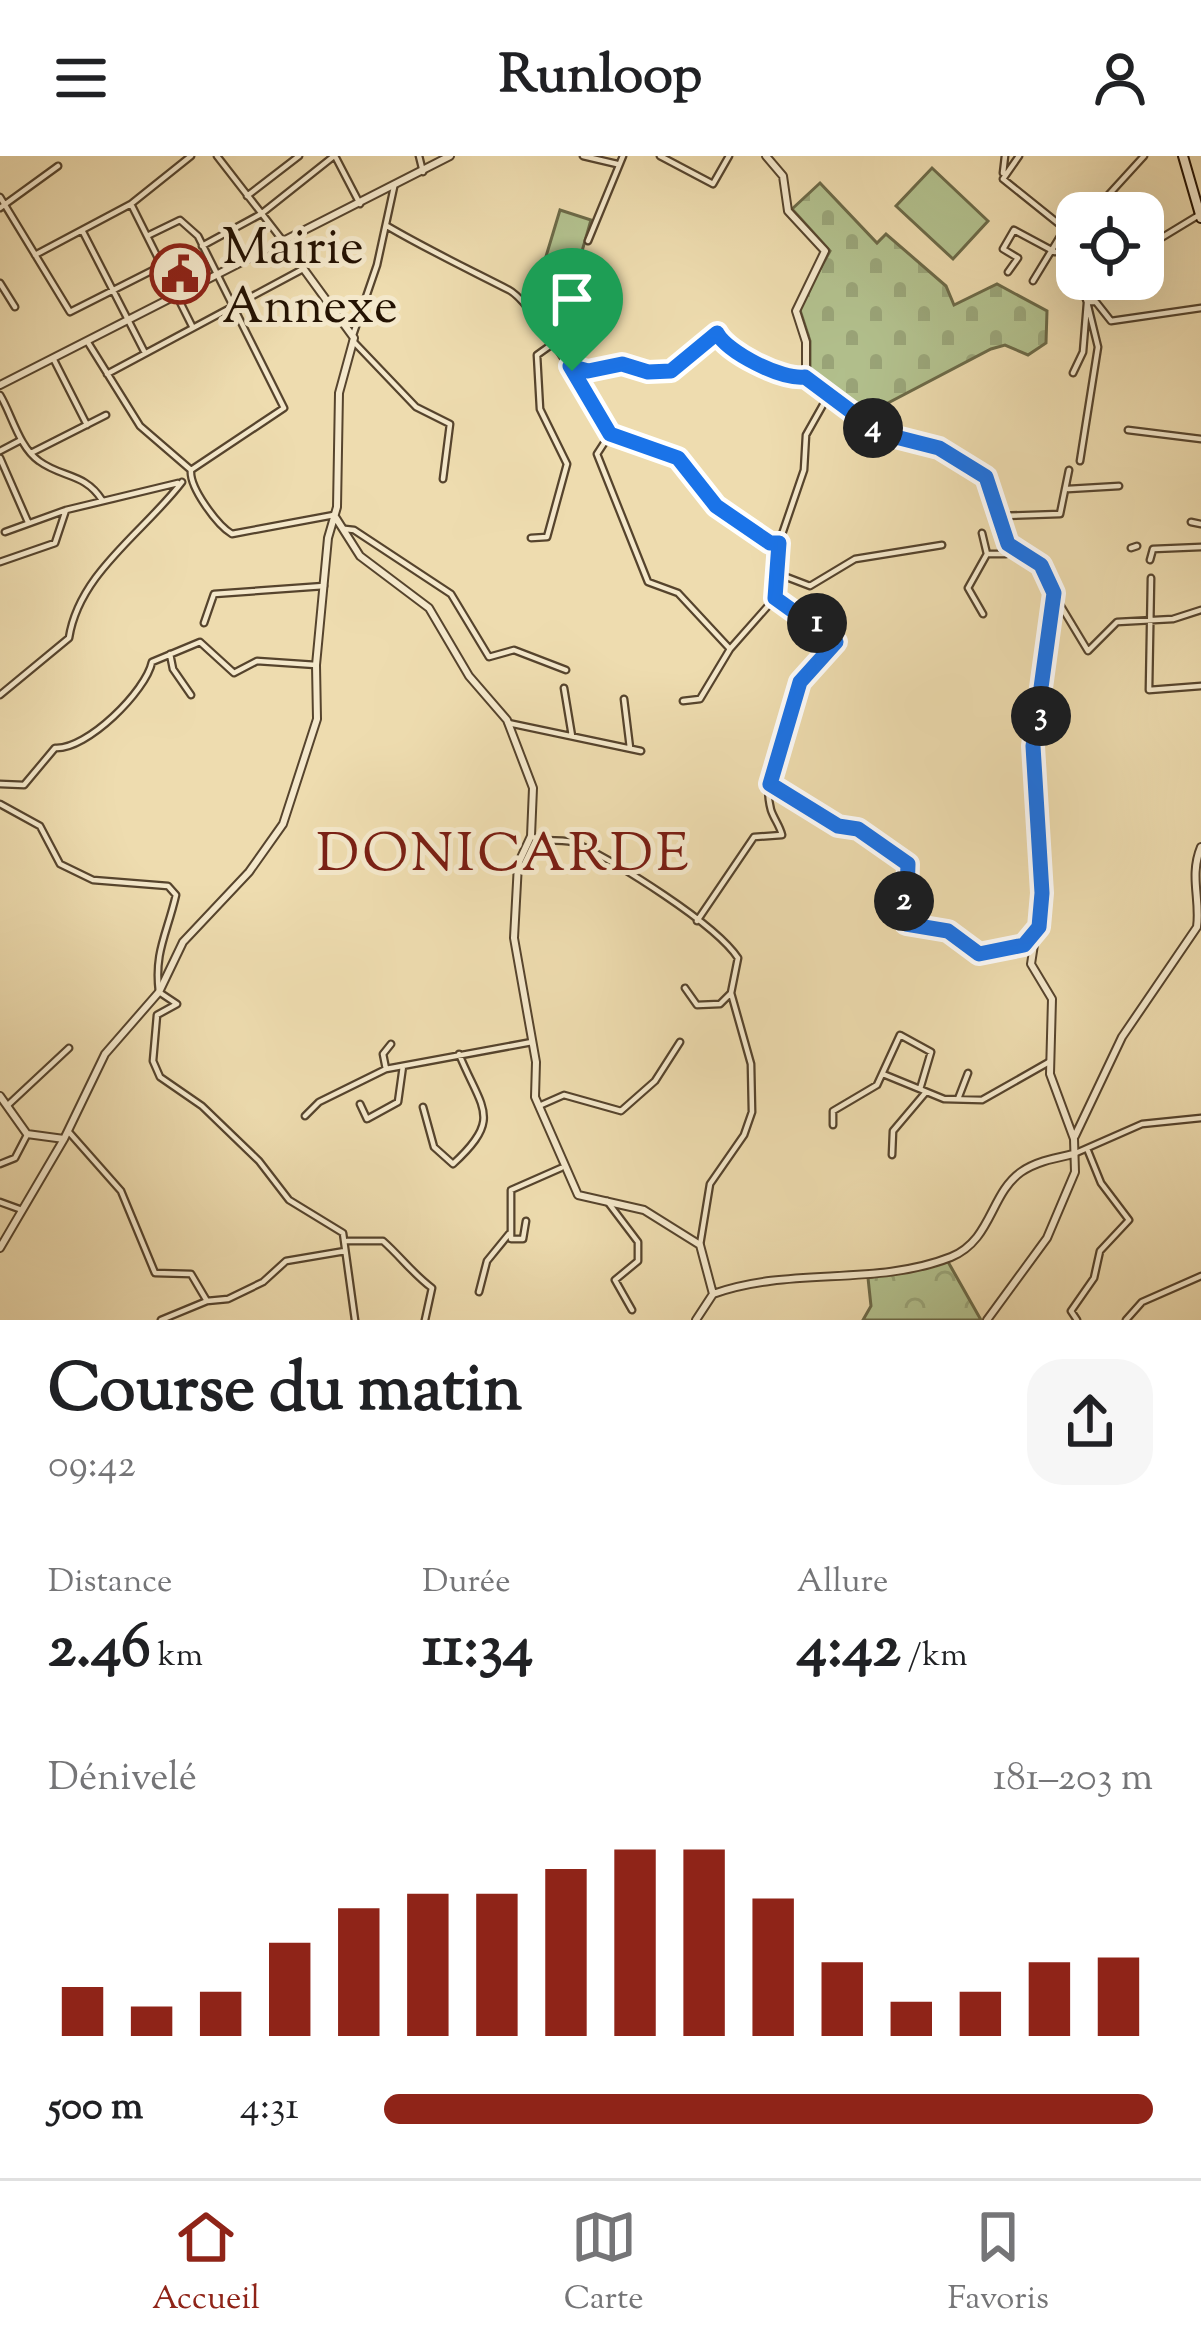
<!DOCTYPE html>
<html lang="fr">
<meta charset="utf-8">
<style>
:root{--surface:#fff;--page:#f6f6f6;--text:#202124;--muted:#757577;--line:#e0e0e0;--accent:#8f2418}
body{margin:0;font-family:"Sorts Mill Goudy",serif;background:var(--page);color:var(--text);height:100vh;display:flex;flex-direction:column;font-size:45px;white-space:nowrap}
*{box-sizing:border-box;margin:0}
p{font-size:39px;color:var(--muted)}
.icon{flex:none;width:66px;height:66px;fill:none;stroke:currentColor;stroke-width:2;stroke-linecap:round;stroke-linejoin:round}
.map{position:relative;height:1164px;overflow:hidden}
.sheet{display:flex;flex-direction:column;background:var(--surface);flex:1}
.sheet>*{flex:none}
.buttons{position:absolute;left:1056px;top:36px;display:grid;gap:24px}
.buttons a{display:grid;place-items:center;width:108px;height:108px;border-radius:24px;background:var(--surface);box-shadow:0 12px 48px #0002;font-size:60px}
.pin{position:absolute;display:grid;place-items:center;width:102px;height:102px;color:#fff;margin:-123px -51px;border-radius:50% 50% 50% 0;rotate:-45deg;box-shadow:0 0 12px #0007}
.pin .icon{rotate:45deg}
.km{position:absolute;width:60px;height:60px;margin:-30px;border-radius:50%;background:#222;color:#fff;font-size:33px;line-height:60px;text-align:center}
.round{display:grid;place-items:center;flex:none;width:126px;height:126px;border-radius:36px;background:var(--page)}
.summary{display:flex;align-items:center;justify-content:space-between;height:204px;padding:0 48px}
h1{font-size:66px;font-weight:800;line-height:90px}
.stats{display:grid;grid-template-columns:repeat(3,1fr);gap:18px;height:204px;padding:12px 48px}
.stats div{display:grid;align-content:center}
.stats b{font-size:60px;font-weight:800}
.stats small{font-size:33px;font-weight:400}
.stats p{font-size:33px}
.chart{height:336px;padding:24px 48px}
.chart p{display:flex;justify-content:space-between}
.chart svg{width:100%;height:216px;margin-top:12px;stroke:var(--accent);stroke-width:6}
ul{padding:0 48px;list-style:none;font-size:39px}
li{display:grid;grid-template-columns:192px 144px 1fr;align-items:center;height:90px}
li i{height:30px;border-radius:15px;background:var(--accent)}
header{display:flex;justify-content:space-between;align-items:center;height:156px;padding:0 48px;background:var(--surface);font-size:54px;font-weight:800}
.tabs{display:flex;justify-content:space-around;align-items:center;height:168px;border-top:3px solid var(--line);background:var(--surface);font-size:33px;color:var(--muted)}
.tabs a{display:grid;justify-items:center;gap:6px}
.tabs .current{color:var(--accent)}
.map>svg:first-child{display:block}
.forest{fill:url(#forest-crowns);stroke:#6c6a48;stroke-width:3}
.cemetery{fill:url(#cemetery-stones);stroke:#6c6a48;stroke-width:3}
.pitch{fill:#b3c28f;stroke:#6c6a48;stroke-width:3}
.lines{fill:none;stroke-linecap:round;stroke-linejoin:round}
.minor-casing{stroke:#56442d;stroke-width:9}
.tertiary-casing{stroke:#56442d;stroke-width:10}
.secondary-casing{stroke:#241202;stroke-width:12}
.minor{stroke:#f4e8cb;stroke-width:4.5}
.tertiary{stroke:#f4e8cb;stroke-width:6}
.secondary{stroke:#f4e8cb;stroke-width:8}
.route-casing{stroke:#fff;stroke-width:24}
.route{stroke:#1a73e8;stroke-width:15}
.labels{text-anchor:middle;stroke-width:10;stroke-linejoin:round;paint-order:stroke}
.poi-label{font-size:51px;fill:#241202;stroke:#f4e8cb;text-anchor:start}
.neighbourhood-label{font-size:54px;letter-spacing:3px;fill:#7a1f14;stroke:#f4e8cb}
</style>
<header><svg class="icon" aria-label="menu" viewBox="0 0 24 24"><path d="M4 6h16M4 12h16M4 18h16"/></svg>Runloop<svg class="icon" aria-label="person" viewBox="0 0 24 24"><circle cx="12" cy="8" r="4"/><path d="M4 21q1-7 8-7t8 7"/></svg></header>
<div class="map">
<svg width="1201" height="1164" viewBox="0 0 1201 1164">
<defs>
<pattern id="forest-crowns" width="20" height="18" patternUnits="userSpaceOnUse" patternTransform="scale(3)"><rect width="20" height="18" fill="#b3c28f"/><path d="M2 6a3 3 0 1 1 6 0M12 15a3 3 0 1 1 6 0" fill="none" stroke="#9aa67a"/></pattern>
<pattern id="cemetery-stones" width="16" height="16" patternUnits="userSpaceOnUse" patternTransform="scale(3)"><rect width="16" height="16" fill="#b3c28f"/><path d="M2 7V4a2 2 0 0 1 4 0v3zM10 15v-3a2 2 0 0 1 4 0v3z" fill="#9aa67a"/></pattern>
</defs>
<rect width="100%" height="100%" fill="#eedcaf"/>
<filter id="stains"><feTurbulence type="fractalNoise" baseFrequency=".00167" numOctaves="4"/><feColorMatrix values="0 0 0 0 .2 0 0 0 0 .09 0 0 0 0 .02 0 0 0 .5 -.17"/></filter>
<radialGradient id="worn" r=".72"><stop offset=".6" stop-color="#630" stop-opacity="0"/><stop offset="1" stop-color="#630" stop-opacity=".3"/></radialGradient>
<path class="forest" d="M947 1104 981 1164H863L871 1150 868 1122Z"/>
<path class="cemetery" d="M820 27 877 87 886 78 946 130 954 149 997 128 1047 155 1046 187 1028 199 1005 189 991 193 865 259 810 223V185L799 151 830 95 792 53Z"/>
<path class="pitch" d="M932 12 988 65 953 103 896 50Z
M560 54 591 64 576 116 544 107Z"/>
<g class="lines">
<defs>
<path id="minor" d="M217 0 283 85
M335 0 360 48
M419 0 423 16
M583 0 617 8
M660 0 713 28 729 0
M1003 17 1005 0
M1003 23 1064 72 1077 116
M1003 23 1019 0
M247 40 299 0
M0 41 70 156 161 110
M131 48 192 170
M0 52 58 10
M1092 57 1144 0
M387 70C428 94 470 114 509 134 533 146 594 252 610 278L678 302 716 350 769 387H779
M82 74 144 195
M147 80 180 64 198 80 284 252 191 314
M588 85 623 0
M202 90 261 58 334 0
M1143 93 1199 59
M35 99 131 48 191 0
M1008 116 1018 102 1003 93 1014 74 1055 96
M1079 123 1087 146H1096L1111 165 1201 152
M1033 125 1064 74
M0 127 15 151
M353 179 377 109 394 31
M87 185 140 270 191 314C189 331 217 369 232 378L334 359
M353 185 416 251 450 268 443 323
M54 204 87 269
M571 211 588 215 622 208 671 215 717 177C728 197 782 225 804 221
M1073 217 1083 196 1087 147
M107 218 303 113
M0 239C12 259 19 291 39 305 62 322 85 317 102 344
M1128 274 1201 283
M610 278 597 298 648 426 678 437 730 493
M0 295 21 284
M31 297 106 259
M0 302 28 366
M1080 305 1098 191 1087 146
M1068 333 1119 330
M999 360 1060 358 1069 314
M1191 366 1201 368
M345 373 354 374 451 438 489 501 514 494 566 514
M5 376 66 354
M982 377 987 398H1006L1011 390
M531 382 547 381 567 308 540 253 537 199 551 189
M1131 392 1137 390
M1150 404 1153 393 1201 391
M0 406 55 387 66 354 178 327
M776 417 810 430 855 403 942 389
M1151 422 1149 534 1201 530
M1053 437 1088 495 1117 466 1173 463 1201 454
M775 440 779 387 804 314 806 279 828 240
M983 458 968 432 987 398
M204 467 214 438 324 430
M170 498 173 513 191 539
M564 532 572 580
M0 539 69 482C79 417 144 376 182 326
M624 543 630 592
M683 545 700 543 730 493 775 442
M508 567 641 595
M0 628 24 629 55 592C87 594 146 535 152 506L200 486 234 517 257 505 316 509
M769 629 838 671 858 673 908 708 906 768 948 775 979 798 1015 793 1036 774
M0 648 40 670 60 708 93 724 168 730 176 739C167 778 154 796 159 836L177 848 157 859 153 905 160 921 202 950 259 1005 289 1044 343 1077 355 1164
M533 681C547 688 563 681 578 688 617 707 715 767 738 802L731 837 751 908 752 956 744 979 710 1028 700 1089
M697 765 754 681 782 679C780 670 774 663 771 654 757 604 799 521 835 489L828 475 775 442
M685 832 697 849 720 848 731 837
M386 913 383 898 391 888
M883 918 944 943 982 944 1049 906
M958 943 968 917
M360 948 367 963 398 946 403 910
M8 949 69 892
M539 950 564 939 621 955 655 925 680 886
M423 951 434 991 453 1008C503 962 482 954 459 898
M305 960 319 946 386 913 532 886
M833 969V955L877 929 900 879 931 896 920 933
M68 975 121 1035 155 1117 191 1118 207 1145
M1076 997 1142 968 1201 962
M892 999 893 975 926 936
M0 1008 15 1002 27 979
M607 1045 638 1086V1105L615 1124 632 1154
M0 1046 22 1054
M526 1065 523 1083H511V1034L561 1012
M347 1085H383C401 1101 413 1118 432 1132L425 1164
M479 1136 487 1105 509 1078
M161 1164 207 1145 228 1143 263 1126 286 1105 345 1095
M1077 1164 1071 1155 1094 1122 1100 1095 1129 1064 1101 1027 1088 995
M1126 1164 1142 1146 1201 1120"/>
<path id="tertiary" d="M766 0 783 20 788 55 825 95 796 155 806 186V224L880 277 944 294 986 321 1006 384 1041 409 1053 437 1041 561 1033 590 1042 737 1031 808 1052 843 1050 918 1074 983 1075 1016 1047 1082 987 1164
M0 229 450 0
M334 359 360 400 429 452 469 520 507 564 533 632 531 680 518 708 514 782 536 906 535 941 578 1039 644 1054 700 1089 713 1138
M0 940 27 978 64 983
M1075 980 1122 881 1197 771C1201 744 1189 720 1201 691
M0 1092 64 983 105 898 159 836 183 786 249 716 283 668 317 563 316 509 328 382 337 351 339 237 354 182 284 86
M696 1164 713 1138C791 1110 875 1131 951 1101 992 1084 990 1038 1021 1016 1037 1005 1056 1002 1074 998"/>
<path id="secondary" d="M1183 0 1201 62"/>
</defs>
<use href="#minor" class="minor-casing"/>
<use href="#tertiary" class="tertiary-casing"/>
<use href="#secondary" class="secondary-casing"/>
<use href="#minor" class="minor"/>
<use href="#tertiary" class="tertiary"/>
<use href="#secondary" class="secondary"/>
</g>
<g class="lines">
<defs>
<path id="route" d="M717 177C728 197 782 224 805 221L880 277 939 292 986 321 1008 388 1041 409 1054 437 1033 590 1042 737 1039 771 1024 789 979 798 948 775 906 768 908 708 858 673 838 670 770 628 800 526 836 486 775 442 779 387H770L716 350 678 302 610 278 570 210 588 215 622 208 648 216 671 215Z"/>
</defs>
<use href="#route" class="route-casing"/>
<use href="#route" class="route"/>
</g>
<defs>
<symbol id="civic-ring" viewBox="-11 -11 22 22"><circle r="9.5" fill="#f4e8cb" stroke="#8f2418" stroke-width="1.5"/><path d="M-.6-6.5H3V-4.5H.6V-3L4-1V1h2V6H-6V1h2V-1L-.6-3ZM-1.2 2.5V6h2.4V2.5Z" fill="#8f2418"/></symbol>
</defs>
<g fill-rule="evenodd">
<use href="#civic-ring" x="147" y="85" width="66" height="66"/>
</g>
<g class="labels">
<g class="poi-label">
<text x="222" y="107">Mairie<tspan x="222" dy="59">Annexe</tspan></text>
</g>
<g class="neighbourhood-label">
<text x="504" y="714">DONICARDE</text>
</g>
</g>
<rect width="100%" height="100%" filter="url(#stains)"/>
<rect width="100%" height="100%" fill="url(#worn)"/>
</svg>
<div class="buttons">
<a><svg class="icon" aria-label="locate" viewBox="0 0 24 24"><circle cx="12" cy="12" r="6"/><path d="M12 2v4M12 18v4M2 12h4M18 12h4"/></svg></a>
</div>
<div class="pin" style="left:572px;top:215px;background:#1e9e55"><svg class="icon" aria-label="arrive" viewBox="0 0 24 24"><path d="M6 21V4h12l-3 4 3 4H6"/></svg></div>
<b class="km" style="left:817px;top:467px">1</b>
<b class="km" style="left:904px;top:745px">2</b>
<b class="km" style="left:1041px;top:560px">3</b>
<b class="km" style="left:873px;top:272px">4</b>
</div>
<section class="sheet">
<div class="summary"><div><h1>Course du matin</h1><p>09:42</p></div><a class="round"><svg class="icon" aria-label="share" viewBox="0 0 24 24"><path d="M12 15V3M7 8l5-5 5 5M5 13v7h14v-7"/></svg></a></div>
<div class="stats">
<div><p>Distance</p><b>2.46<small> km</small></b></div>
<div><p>Durée</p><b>11:34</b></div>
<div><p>Allure</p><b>4:42<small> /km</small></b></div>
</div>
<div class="chart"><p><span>Dénivelé</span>181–203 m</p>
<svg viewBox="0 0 160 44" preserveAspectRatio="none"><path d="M5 44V34M15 44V38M25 44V35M35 44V25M45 44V18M55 44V15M65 44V15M75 44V10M85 44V6M95 44V6M105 44V16M115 44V29M125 44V37M135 44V35M145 44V29M155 44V28"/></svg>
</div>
<ul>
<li><b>500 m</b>4:31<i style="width:100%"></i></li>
</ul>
</section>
<nav class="tabs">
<a class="current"><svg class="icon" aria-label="home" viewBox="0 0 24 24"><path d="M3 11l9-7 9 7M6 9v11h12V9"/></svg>Accueil</a>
<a><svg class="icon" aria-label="map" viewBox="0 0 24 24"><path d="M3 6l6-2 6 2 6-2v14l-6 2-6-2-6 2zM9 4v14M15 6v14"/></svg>Carte</a>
<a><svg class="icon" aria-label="saved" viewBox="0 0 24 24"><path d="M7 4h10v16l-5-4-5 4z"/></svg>Favoris</a>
</nav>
